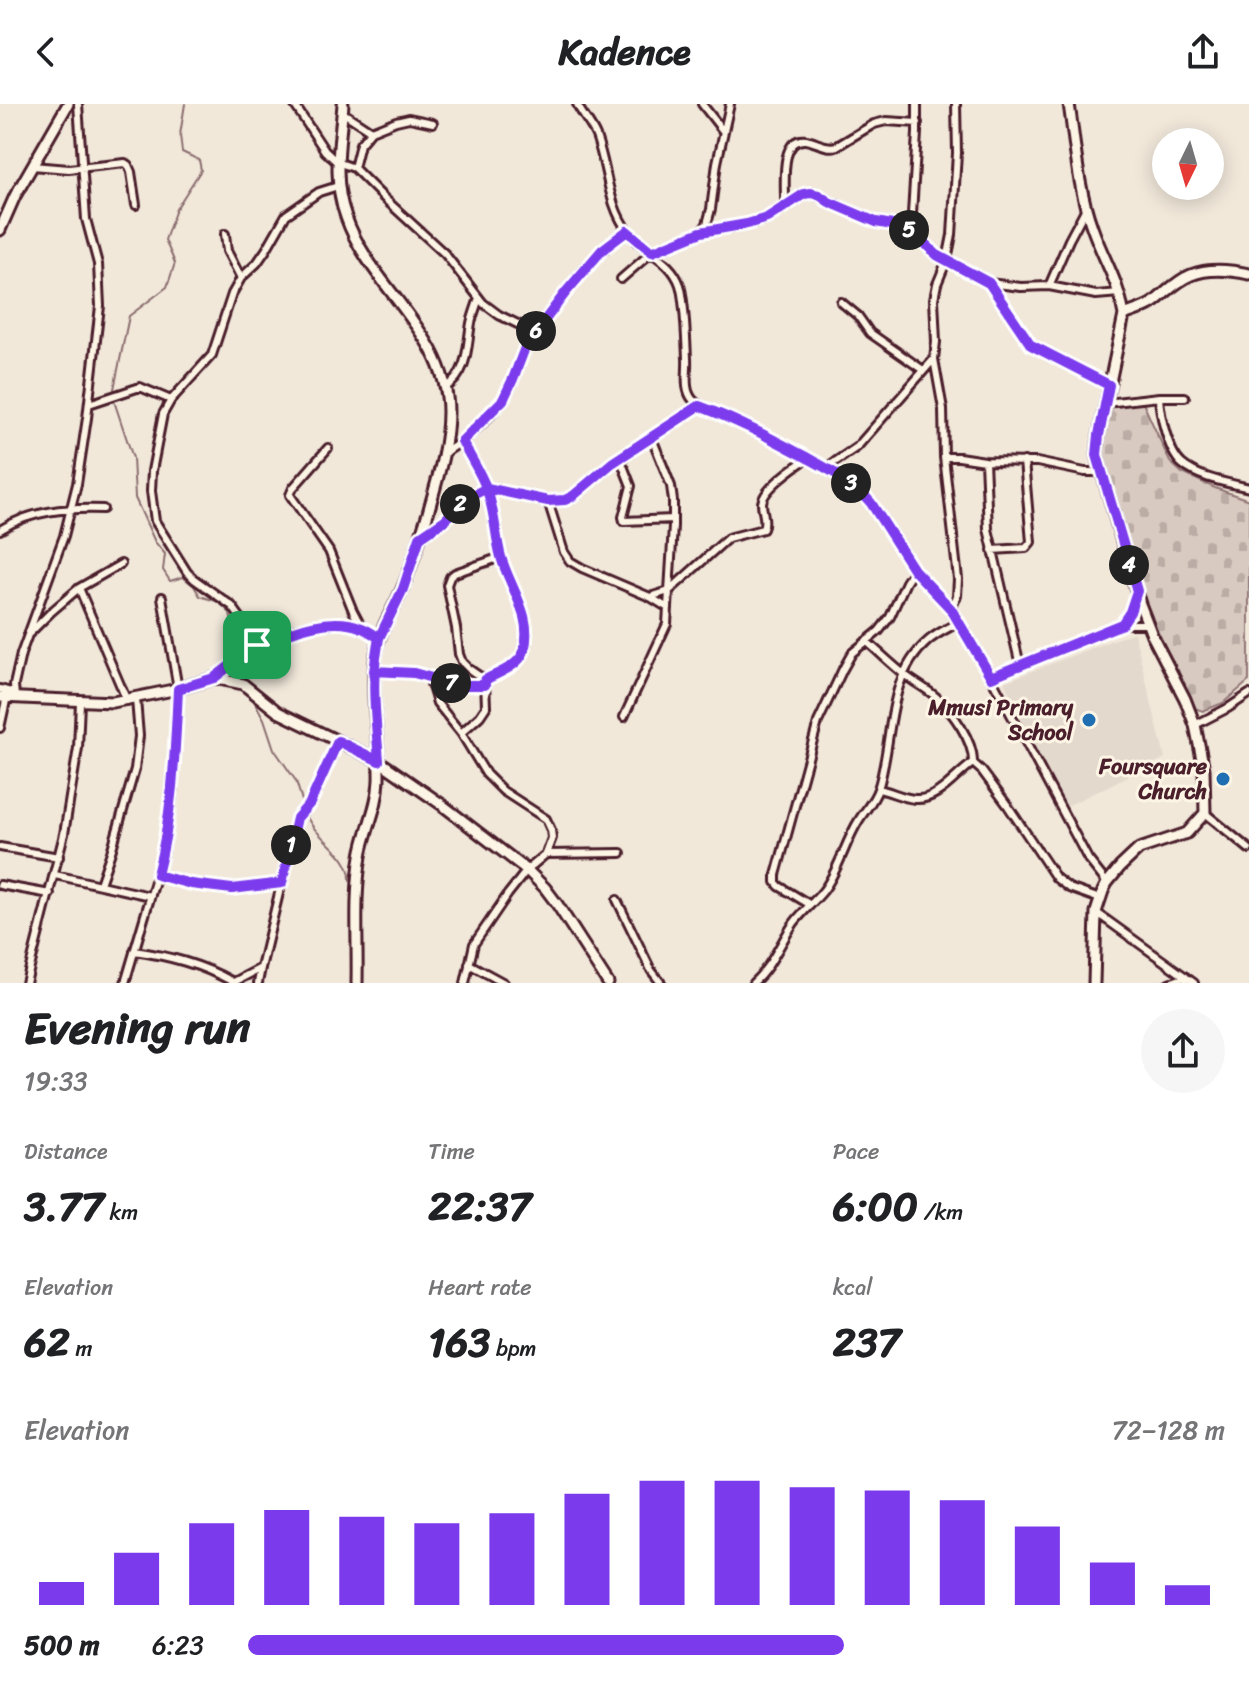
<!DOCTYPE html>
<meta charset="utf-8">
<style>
:root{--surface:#fff;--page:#f6f6f6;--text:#202124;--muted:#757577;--accent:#7c3aed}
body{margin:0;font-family:Sriracha,sans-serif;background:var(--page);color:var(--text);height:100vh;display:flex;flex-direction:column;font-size:30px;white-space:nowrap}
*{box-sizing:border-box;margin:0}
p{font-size:26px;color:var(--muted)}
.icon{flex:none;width:44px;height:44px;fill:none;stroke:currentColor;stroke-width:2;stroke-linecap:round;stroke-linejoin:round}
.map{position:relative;height:879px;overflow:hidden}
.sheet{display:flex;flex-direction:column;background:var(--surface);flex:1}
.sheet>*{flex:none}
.needle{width:52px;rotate:185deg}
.controls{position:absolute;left:1152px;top:24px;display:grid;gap:16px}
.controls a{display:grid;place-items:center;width:72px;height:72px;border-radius:50%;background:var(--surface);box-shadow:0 4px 20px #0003;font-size:40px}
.pin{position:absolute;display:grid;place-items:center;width:68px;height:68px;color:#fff;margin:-34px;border-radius:16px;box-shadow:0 4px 12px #0006}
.km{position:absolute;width:40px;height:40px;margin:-20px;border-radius:50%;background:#222;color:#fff;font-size:22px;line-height:40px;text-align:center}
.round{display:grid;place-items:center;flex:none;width:84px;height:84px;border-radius:42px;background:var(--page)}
.head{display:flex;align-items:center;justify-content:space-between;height:136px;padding:0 24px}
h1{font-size:44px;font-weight:800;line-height:60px}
.figures{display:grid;grid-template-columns:repeat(3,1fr);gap:12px;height:136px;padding:8px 24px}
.figures div{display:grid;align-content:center}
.figures b{font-size:40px;font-weight:800}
.figures small{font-size:22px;font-weight:400}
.figures p{font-size:22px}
.chart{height:224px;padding:16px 24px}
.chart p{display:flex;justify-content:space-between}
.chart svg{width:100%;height:144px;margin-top:8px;stroke:var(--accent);stroke-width:6}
ul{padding:0 24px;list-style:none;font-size:26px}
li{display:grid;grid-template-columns:128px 96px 1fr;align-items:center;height:60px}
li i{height:20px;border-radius:10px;background:var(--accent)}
header{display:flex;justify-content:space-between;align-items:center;height:104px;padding:0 24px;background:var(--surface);font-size:36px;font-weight:800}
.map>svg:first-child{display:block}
.built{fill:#e4d9cd}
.cemetery{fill:url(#cemetery-stones);stroke:#917476;stroke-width:2}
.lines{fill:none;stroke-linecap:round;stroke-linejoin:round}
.stream{stroke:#8b6d6f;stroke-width:2}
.street-casing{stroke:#4a1f2b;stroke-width:12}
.secondary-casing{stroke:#4a1f2b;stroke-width:15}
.street{stroke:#fcf5e5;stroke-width:6}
.secondary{stroke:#fcf5e5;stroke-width:9}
.route-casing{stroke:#fff;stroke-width:16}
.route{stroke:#7c3aed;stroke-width:10}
.poi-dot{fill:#1f6fb2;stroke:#fcf5e5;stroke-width:3}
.labels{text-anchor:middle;stroke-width:6;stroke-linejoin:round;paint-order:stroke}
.poi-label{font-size:22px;font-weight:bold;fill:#4a1f2b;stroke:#fcf5e5;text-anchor:end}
</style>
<header><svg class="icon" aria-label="back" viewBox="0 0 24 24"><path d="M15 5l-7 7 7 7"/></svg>Kadence<svg class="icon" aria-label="share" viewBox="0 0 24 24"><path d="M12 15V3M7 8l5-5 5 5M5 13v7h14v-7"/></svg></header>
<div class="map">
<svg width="1249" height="879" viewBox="0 0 1249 879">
<defs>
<pattern id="cemetery-stones" width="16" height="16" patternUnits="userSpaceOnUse" patternTransform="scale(2)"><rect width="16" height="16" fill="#d8cac0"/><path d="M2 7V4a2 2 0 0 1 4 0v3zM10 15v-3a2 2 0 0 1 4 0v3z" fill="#bbada5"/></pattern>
</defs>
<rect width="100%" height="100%" fill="#f1e8da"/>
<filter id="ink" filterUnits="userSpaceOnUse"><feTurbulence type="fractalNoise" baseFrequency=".0125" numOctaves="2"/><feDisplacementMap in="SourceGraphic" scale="16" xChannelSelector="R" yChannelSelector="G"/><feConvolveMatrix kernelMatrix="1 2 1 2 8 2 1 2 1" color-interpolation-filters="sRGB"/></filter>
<g filter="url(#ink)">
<path class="built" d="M1134 528 1165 654 1067 702 1051 677 1004 578Z"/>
<path class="cemetery" d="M1143 299 1170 358 1182 369 1215 384 1249 396V577L1223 599 1203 607 1188 602 1144 503 1100 354 1108 303Z"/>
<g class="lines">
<path class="stream" d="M114 285 129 212 167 183 175 159 165 136 176 105 201 66 199 56 182 48 180 31 185 0
M114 297 133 354 135 394 155 438 165 450 163 466 170 477 183 473 194 482 200 492 219 498 230 509 237 546
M240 556 244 571
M250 590 264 615 274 645 296 677 303 700
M306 710C314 735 352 749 350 777"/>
<defs>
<path id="street" d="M294 0 325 47 337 58 354 64 385 95 445 150 483 199 499 211 534 228
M577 0C582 11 591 20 596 32 608 64 607 101 629 129 645 149 671 155 680 181 685 197 686 236 687 254 688 268 683 285 693 296 703 307 723 310 736 317 760 328 783 341 807 353 830 366 854 379 871 399L914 466 951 505 959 518 991 573 1088 755 1107 779
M702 0 723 27
M342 8 371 27
M32 62 69 65 125 59 128 61 131 68 136 101
M354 64 360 40 371 27 396 17 409 14 433 19
M785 102C786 84 778 33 806 36 817 38 826 45 837 42L874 20 886 17 918 19
M911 126 917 29V0
M701 128C722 124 746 123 765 115 781 108 794 92 811 89L876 118 903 123 911 126 937 151 989 179 1021 183 1049 182 1096 191 1120 189
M225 130 227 147 241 174
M621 175 652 148 701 128 707 120 711 105 717 59 730 0
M989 179 1031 241 1109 281
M1049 182 1069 136 1086 104
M841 198 858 212 870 229 923 266
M934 255 943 305 944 353 958 475 957 492 951 505
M446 283C468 270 467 242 471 219 473 211 476 203 479 194
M1159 293C1160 311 1168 348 1182 360 1198 374 1229 379 1249 384
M171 296 163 310 152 367 151 387 155 417 187 468 194 475 232 502 248 524 257 541
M1106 299 1159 293H1185
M89 300 140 283 171 296 212 251 232 190 241 174 257 159 266 146 286 111 319 88 338 82
M462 337C470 353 481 369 487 386 495 408 495 431 501 453 511 484 534 513 524 547 519 562 498 569 485 576L486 603 480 612 461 629 486 670 503 687 546 715 551 726 552 734 546 750 527 766 508 790 474 840 465 879
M328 344 293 384 290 391 329 447 353 507 362 524
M444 349C468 335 498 308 510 284 517 269 520 252 529 238 537 223 548 211 558 198 579 171 599 146 627 127
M944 353H959L985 357 1037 358 1085 368H1102
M620 354 631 382 623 413 624 417 673 415
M985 357 988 425 1020 561
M826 364 857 343 934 255 936 238 934 195 937 180 947 156 952 131 957 49 956 0
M548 397 564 448 570 457 582 464 650 493 668 504
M0 426C31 406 67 404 103 405
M420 433 445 416 465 395 487 384 548 397 565 396 573 392 612 359 699 302
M992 446 1026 444 1031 438 1024 357
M79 484 127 597
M650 493 669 487 728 434 763 425C767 415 762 409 762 399 763 385 796 362 808 354
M1122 520H1148
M30 529 51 508 79 484 121 460
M866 537C879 548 891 560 905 571 915 579 927 585 936 593 952 607 974 637 973 659
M374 567 414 569 457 581H485
M429 573 437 599 461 629
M991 573 1122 520 1130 508 1137 489
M214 574C227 564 239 552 254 543 280 527 333 511 362 524 368 527 374 531 379 534
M485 576 469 565 462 558 459 550 456 524 447 481 450 473 455 469 501 453
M0 585 14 589
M15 592 14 581 21 550 64 432 77 380 87 314 100 202 98 160 86 115 78 0
M624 613 667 520 673 422V397L671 382 652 334
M1195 621 1228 604 1249 590
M0 624 7 592
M878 685C890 687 902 694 915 695 938 697 956 670 973 659L982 667 1008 702 1056 774 1069 784 1100 795
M1205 709 1249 745
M0 743 59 753
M546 750 621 749
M55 771 150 792
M157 771 191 780 232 785 282 779
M100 780 111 748 135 665 139 632 136 595
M0 781 50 790
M617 796 651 866 661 879
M809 800 779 782 776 778V771L818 618 843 565 852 549 879 527 890 513 906 478 914 466
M1097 809 1194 879
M134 847C169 852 201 860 233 878
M469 860 504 879
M261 864 297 714 310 699 338 637
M26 879 64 730 78 644 80 598
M125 879 163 750 172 693 178 585 162 493
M232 879 261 864 258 879
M753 879C772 862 780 839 794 819 803 807 814 798 823 787 839 766 845 738 859 716 865 706 874 697 878 685 894 636 885 574 928 537 937 529 949 524 959 518
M1169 879 1186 873V876"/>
<path id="secondary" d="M343 0C340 39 332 75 346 113 370 183 448 230 448 308 448 343 437 376 428 409 420 433 413 459 403 483 395 503 381 522 377 544 368 587 380 633 379 676 378 704 365 726 361 752 354 794 358 837 357 879
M1069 0C1075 40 1078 85 1092 123 1103 155 1118 175 1124 211L1099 331 1097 351 1140 500 1152 531 1185 595 1195 621 1204 665 1205 709 1187 729 1139 745 1120 763 1107 779 1103 787 1096 808 1094 879
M0 126 15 92 68 0
M1124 211C1134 207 1146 204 1154 198 1166 189 1176 177 1191 171 1208 164 1231 166 1249 170
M0 593 113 598 178 585 214 574 243 580 278 608 379 657 441 700 527 766 545 784 557 800 608 879"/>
</defs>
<use href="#street" class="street-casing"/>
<use href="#secondary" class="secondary-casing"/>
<use href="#street" class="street"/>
<use href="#secondary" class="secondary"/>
</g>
</g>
<g class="lines" filter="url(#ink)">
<defs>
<path id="route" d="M257 541 214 574 178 585C175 647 173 710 157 771L191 780 232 785 282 779 297 714 310 699 338 637 379 657C376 616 370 574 379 534L403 485 420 433 445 416 465 395 487 384 548 397 565 396 573 392 612 359 699 302C737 316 771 334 806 353 830 366 854 378 871 399L914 466 951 505 991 573 1122 520 1130 508 1137 487 1097 351 1099 331 1109 281 1031 241 989 179 937 151 911 126 903 123 876 118 829 98 819 91 811 89 804 90 767 114 747 120 701 128 652 148 627 127 602 146 566 188 526 241 513 275 503 296 462 337C470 353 481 369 487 386 495 408 495 431 501 453 510 484 534 513 524 547 519 562 498 569 485 576V581H457L414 569 374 567 379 534C373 530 368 526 362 524 329 510 288 529 257 541"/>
</defs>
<use href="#route" class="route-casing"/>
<use href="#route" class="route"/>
</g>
<g class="poi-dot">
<circle cx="1089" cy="616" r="8"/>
<circle cx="1223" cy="675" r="8"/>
</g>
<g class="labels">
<g class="poi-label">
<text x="1073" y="611">Mmusi Primary<tspan x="1073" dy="25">School</tspan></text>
<text x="1207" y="670">Foursquare<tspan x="1207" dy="25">Church</tspan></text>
</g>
</g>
</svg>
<div class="controls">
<a><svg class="needle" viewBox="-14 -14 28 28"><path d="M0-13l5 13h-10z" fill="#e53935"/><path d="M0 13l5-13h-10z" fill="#757577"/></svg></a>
</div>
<div class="pin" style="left:257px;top:541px;background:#1e9e55"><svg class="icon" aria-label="arrive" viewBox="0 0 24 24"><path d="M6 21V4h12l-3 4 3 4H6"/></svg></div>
<b class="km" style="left:291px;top:741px">1</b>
<b class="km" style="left:460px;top:400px">2</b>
<b class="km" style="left:851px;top:379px">3</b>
<b class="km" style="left:1129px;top:461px">4</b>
<b class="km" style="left:909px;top:126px">5</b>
<b class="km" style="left:536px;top:227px">6</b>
<b class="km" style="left:451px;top:579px">7</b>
</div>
<section class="sheet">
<div class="head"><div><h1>Evening run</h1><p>19:33</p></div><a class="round"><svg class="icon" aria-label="share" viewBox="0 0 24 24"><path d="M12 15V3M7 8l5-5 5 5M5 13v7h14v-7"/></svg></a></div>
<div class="figures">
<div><p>Distance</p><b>3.77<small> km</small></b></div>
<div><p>Time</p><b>22:37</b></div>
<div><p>Pace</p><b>6:00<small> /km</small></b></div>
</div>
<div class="figures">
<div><p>Elevation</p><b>62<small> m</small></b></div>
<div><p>Heart rate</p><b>163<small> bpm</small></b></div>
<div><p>kcal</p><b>237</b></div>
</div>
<div class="chart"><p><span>Elevation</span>72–128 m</p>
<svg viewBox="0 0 160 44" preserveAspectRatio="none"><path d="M5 44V37M15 44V28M25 44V19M35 44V15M45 44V17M55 44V19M65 44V16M75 44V10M85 44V6M95 44V6M105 44V8M115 44V9M125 44V12M135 44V20M145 44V31M155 44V38"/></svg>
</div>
<ul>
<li><b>500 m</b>6:23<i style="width:61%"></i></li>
</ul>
</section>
